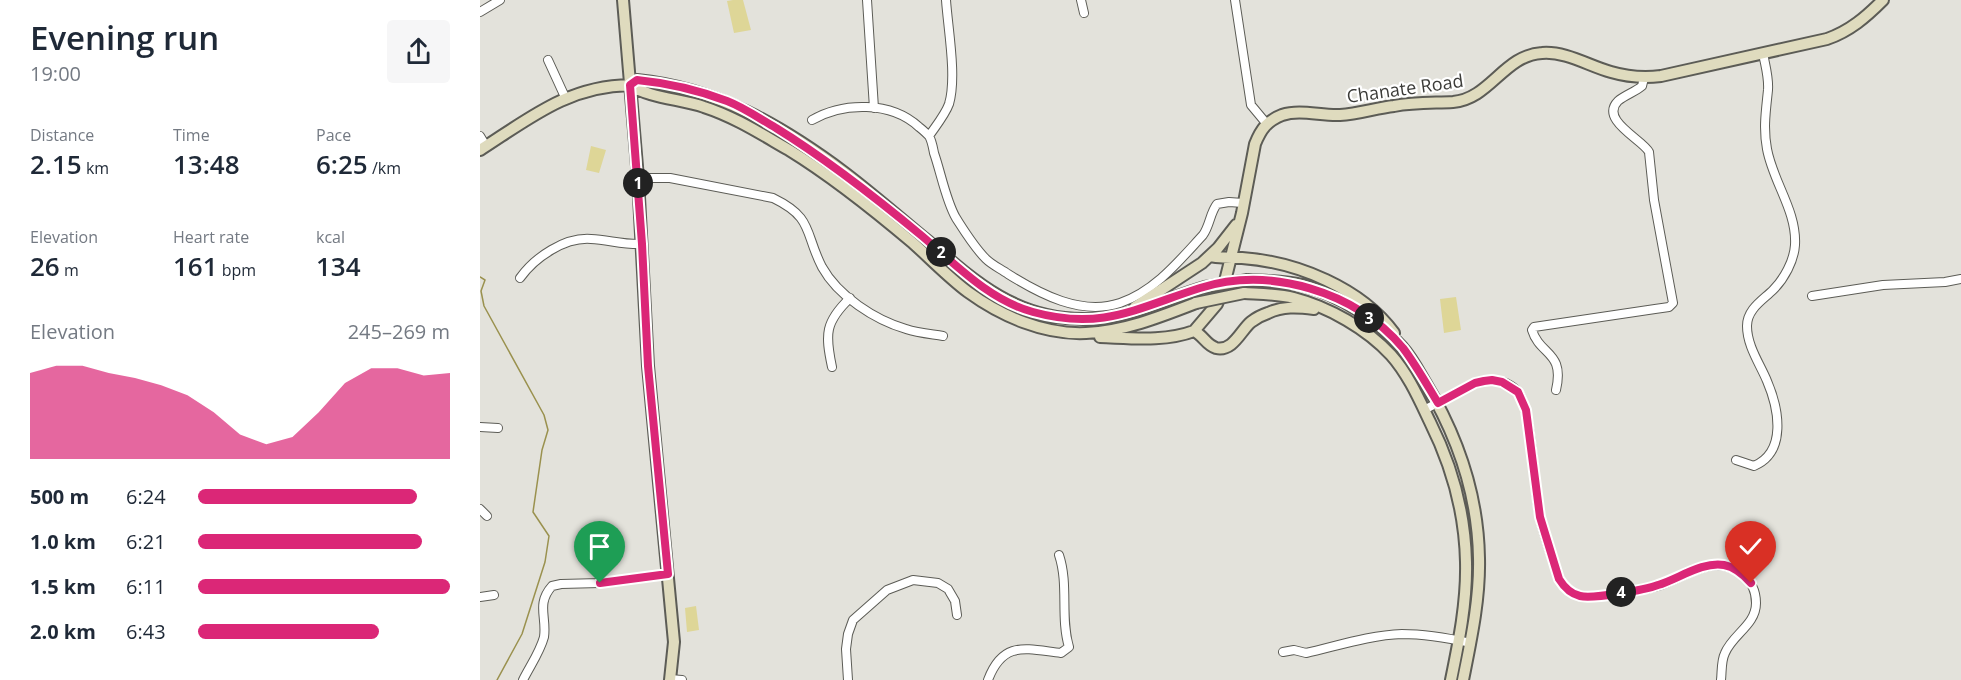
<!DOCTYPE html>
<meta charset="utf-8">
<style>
:root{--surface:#fff;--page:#f6f6f7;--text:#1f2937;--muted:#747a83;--accent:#db2777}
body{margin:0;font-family:"Open Sans",sans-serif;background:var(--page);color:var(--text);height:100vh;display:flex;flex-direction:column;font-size:22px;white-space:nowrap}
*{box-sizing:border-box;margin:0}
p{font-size:20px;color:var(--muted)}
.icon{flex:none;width:33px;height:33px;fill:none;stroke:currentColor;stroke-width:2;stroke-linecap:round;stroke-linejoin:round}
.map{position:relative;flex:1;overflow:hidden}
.panel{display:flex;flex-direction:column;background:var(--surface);width:480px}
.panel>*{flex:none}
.pin{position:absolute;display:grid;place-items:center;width:51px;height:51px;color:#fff;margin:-62px -26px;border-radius:50% 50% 50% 0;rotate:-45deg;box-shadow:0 0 6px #0007}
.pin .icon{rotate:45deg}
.km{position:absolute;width:30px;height:30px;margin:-15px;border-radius:50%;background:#222;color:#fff;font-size:16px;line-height:30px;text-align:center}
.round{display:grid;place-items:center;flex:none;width:63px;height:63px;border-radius:6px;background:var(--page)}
.summary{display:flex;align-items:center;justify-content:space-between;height:102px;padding:0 30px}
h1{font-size:33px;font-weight:600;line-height:45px}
.stats{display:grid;grid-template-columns:repeat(3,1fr);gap:9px;height:102px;padding:6px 30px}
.stats div{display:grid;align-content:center}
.stats b{font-size:26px;font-weight:600}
.stats small{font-size:16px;font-weight:400}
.stats p{font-size:16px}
.chart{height:168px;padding:12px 30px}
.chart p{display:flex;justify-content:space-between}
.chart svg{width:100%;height:108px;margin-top:6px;fill:var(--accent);opacity:.7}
ul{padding:0 30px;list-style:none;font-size:20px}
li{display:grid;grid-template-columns:96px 72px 1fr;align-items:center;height:45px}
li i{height:15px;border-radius:8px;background:var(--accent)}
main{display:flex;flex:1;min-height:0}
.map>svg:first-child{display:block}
.green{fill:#ded697}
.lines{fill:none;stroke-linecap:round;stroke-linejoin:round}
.stream{stroke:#9a914e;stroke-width:1.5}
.street-casing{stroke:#5c5c56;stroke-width:10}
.secondary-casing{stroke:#5c5c56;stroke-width:14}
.street{stroke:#fff;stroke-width:8}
.secondary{stroke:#dfdbbe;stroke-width:10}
.secondary-bridge-casing{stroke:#5c5c56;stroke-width:14;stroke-linecap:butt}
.secondary-bridge{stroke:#dfdbbe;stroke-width:10}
.route-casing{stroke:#fff;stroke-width:12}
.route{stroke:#db2777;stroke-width:8}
.labels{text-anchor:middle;stroke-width:4.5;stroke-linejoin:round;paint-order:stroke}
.street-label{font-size:18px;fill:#3b3b38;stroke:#fff}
</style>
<main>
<section class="panel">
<div class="summary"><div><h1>Evening run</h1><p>19:00</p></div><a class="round"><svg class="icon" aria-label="share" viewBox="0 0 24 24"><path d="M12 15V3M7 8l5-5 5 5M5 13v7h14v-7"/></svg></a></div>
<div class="stats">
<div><p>Distance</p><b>2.15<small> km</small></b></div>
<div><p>Time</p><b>13:48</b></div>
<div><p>Pace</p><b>6:25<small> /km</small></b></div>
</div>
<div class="stats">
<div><p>Elevation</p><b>26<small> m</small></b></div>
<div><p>Heart rate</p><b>161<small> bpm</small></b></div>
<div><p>kcal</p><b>134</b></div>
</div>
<div class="chart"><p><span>Elevation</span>245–269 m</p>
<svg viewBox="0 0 160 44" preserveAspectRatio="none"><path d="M0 44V9L10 6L20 6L30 9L40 11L50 14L60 18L70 25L80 34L90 38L100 35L110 25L120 13L130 7L140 7L150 10L160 9V44z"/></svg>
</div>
<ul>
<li><b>500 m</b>6:24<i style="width:87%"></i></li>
<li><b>1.0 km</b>6:21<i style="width:89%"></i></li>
<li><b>1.5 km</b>6:11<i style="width:100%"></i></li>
<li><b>2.0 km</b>6:43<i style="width:72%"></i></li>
</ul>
</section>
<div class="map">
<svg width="1481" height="680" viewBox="0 0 1481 680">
<rect width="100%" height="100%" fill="#e3e2db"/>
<path class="green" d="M253 0H263L271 30 254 33 247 1Z
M111 146 126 150 119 173 106 170Z
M976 297 981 330 964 333 960 299Z
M216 606 219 630 207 632 205 608Z"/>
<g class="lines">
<path class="stream" d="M0 277 5 280 1 291 4 306 64 415 68 430 62 450 53 512 69 536 65 562 42 634 17 680"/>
<defs>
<path id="street" d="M387 0 394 108
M601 0 604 13
M755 0 771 105 786 123
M0 12 20 0
M68 60 85 97
M332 120C363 102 411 101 439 127 442 129 446 133 449 136 452 141 453 148 454 153 461 173 466 201 476 218 485 232 494 247 506 259 512 265 521 269 528 274 560 294 601 316 640 303 675 291 699 261 723 235 730 225 730 213 737 204L749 202 763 203
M0 136 6 146
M449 136C455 127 465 115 469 104 477 77 468 29 466 0
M158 178H190L293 198C334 218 324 232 342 267 358 296 395 320 426 329 438 333 451 334 463 336
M40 278C55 257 85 237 111 239 129 240 144 245 162 244
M1332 296 1403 285 1465 282 1481 279
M352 367C345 334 345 322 370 298
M1076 390C1085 351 1060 356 1052 330L1054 327 1175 309 1189 307 1193 303 1174 200 1169 152C1163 140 1119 120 1138 101 1145 95 1155 92 1162 86L1164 78
M944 410 995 383C1010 379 1027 379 1038 392 1052 409 1054 491 1060 518 1065 539 1073 559 1079 579 1085 587 1091 594 1100 596 1113 599 1164 590 1178 586 1195 580 1212 569 1229 566 1253 562 1276 578 1276 603 1276 625 1253 634 1245 653 1241 661 1242 671 1241 680
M0 427 18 428
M1256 460 1274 466C1307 452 1299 409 1287 381 1280 364 1267 346 1267 326 1267 309 1283 300 1293 290 1304 279 1314 261 1315 245 1317 211 1293 182 1287 149 1283 128 1286 110 1288 90 1289 77 1285 65 1283 53
M0 509 7 516
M0 597 14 595
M803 652 814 650 826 653C857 646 890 635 922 634 945 634 968 638 991 643
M190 679 202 680
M43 680C50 666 60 652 64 637 67 617 56 604 72 586L81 584 120 583 188 574
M368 680 366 649 368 634 373 620 407 590 433 580 458 583 468 589 475 601 477 615
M508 680C523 640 546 649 581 653L589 647C580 617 589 585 579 555"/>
<path id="secondary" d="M143 0 158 178 168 366 194 642 190 680
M150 85 157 80C237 88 302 126 365 173 394 195 421 219 449 242 496 283 537 319 603 319 646 320 684 299 725 287
M150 85C169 98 201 99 224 107 255 117 281 134 309 150 353 177 394 210 433 243 451 259 468 277 488 292 521 316 564 335 606 333 645 331 680 317 716 303
M0 150C50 118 88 86 150 85
M730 256C741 258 751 258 762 258 817 262 881 288 914 333
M768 280C786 281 805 281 822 285 859 295 897 319 922 347 931 357 938 370 945 382 977 435 998 495 999 558 1000 599 991 640 983 680
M764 293C781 294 798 294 814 298 849 307 887 329 911 355 928 374 939 399 950 422 972 466 985 514 986 562 987 602 979 641 971 680
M655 307 722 263 738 248 756 225
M714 331 737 304 743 289 762 213 775 144C781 129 787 121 802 115 820 109 841 116 860 115 879 114 896 108 914 106 934 102 953 103 973 102 1010 99 1024 55 1062 53 1086 51 1109 66 1131 72 1148 77 1164 78 1181 76L1347 39C1370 31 1386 17 1403 0
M714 331C723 335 726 345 736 348 753 352 761 330 771 322 776 318 782 315 788 313 803 306 817 307 834 309
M620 337C651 338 685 342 714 331"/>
</defs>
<use href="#street" class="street-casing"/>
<use href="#secondary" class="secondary-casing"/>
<use href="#street" class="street"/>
<use href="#secondary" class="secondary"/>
<defs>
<path id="secondary-bridge" d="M725 287 768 280
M716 303 764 293"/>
</defs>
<use href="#secondary-bridge" class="secondary-bridge-casing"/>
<use href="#secondary-bridge" class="secondary-bridge"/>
</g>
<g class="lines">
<defs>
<path id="route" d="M120 583 188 574 168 366 162 244 150 85 157 80C188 83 218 90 247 101 265 108 280 119 296 128 348 160 395 197 442 236 475 264 509 300 553 312 622 331 657 308 720 288 790 266 875 291 923 348 936 365 947 385 958 403L995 383 1004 381 1012 380 1022 382 1038 392 1046 410 1060 517 1079 579C1084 587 1091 594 1100 596 1113 599 1165 590 1178 585 1198 579 1223 561 1244 565 1255 567 1264 575 1271 583"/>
</defs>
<use href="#route" class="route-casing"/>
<use href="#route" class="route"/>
</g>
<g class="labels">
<g class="street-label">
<text transform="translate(925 89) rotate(-8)" y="6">Chanate Road</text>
</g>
</g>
</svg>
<div class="pin" style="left:120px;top:583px;background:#1e9e55"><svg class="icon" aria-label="arrive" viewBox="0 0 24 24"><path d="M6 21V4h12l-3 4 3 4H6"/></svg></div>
<div class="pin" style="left:1271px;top:583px;background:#d93025"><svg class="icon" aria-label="check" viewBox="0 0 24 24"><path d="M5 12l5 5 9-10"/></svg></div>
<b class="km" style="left:158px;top:183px">1</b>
<b class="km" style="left:461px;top:252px">2</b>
<b class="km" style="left:889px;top:318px">3</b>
<b class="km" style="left:1141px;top:592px">4</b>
</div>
</main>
